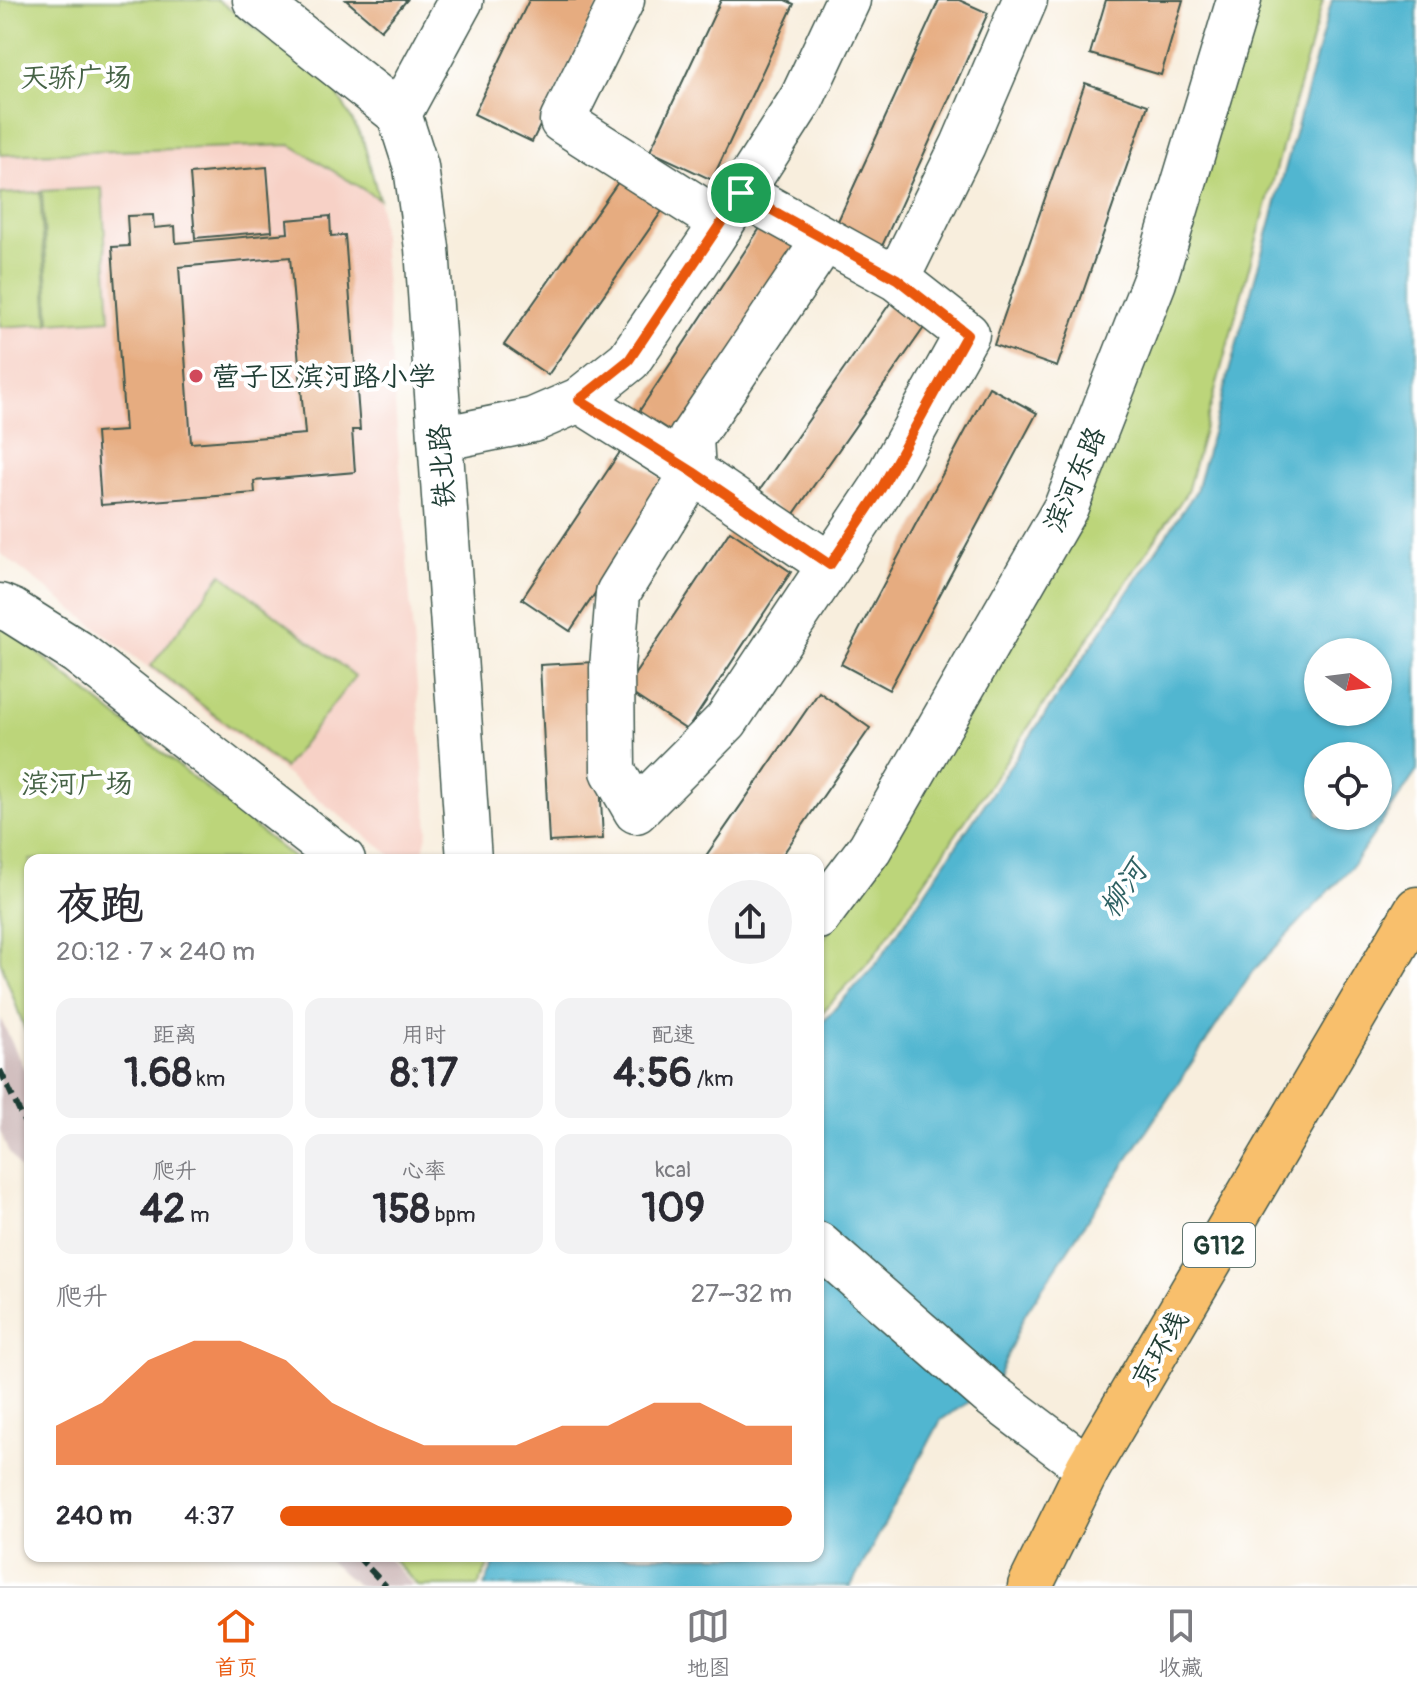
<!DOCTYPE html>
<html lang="zh">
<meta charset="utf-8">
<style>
:root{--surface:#fff;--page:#f2f2f3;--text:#2b2b33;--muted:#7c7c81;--line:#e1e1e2;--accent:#ea580c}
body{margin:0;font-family:Pangolin,"LXGW WenKai TC",sans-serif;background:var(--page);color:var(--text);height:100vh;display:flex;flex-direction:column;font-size:30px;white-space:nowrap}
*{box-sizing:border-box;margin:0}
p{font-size:26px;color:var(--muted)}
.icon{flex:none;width:44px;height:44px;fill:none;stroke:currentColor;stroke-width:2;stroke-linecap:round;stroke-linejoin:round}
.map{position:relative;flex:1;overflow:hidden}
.panel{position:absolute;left:24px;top:854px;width:800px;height:708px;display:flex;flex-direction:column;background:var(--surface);border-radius:16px;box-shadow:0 2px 6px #0004}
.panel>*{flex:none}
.needle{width:52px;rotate:104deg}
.controls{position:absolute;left:1304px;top:638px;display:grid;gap:16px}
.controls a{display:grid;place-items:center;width:88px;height:88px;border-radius:50%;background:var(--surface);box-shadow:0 2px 6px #0004;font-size:40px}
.pin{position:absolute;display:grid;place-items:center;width:68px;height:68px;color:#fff;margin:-34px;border:4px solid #fff;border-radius:50%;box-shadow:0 2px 8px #0007}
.round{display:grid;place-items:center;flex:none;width:84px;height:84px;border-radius:42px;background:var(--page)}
.head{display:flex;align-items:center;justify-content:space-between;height:136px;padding:0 32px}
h1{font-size:44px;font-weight:700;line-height:60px}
.metrics{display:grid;grid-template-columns:repeat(3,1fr);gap:12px;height:136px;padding:8px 32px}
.metrics div{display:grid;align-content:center;border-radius:16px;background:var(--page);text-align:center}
.metrics b{font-size:40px;font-weight:700}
.metrics small{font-size:22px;font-weight:400}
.metrics p{font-size:22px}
.chart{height:224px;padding:16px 32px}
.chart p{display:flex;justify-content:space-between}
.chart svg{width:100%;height:144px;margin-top:8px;fill:var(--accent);opacity:.7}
ul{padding:0 32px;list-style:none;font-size:26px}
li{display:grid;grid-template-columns:128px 96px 1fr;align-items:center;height:60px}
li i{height:20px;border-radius:10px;background:var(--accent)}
.tab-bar{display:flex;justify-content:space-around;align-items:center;height:112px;border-top:2px solid var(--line);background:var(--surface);font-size:22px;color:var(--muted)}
.tab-bar a{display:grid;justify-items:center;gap:4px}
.tab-bar .current{color:var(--accent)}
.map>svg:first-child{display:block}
.built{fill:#f7d1c6}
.industrial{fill:#d2bfbf}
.green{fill:#bcd57a;stroke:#6e8957;stroke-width:2}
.water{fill:#51b6d0;stroke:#387a82;stroke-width:2;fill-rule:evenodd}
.building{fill:#e6ac80;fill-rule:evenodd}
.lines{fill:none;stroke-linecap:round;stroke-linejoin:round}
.minor-casing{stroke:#40584d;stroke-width:47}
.highway-casing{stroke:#40584d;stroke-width:47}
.minor{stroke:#fff;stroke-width:44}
.highway{stroke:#f8bf6c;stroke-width:44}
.rail{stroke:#1f3d34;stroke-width:6;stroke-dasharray:12 6;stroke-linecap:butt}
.route-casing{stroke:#fff;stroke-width:16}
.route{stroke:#ea580c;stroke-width:10}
.poi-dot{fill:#d1495b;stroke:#fff;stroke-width:3}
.labels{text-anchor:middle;stroke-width:8;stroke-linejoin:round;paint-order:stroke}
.shield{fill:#fff;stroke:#627771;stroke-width:2}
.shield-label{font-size:26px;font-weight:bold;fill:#1f3d34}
.park-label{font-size:28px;fill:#466346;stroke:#fff}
.poi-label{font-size:28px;fill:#1f3d34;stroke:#fff;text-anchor:start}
.street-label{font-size:28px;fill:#1f3d34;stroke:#fff}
.water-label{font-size:30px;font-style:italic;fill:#2e6163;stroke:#fff}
</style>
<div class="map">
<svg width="1417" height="1586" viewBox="0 0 1417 1586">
<rect width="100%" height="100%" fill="#fff"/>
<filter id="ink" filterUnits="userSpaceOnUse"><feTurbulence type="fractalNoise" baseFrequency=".0125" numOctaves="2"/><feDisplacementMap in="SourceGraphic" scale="16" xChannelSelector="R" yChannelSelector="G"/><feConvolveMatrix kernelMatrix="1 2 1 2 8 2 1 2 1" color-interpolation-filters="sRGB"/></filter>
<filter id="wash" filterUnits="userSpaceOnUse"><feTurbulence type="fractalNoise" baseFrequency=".006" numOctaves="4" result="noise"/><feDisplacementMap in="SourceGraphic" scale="32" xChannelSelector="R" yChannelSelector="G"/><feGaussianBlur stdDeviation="1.8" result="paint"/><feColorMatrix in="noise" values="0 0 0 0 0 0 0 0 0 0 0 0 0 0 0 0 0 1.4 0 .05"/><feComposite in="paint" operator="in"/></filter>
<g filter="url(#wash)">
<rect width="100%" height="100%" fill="#f8eedd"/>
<path class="built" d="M291 145 379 199 428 830 422 856 419 860H397L0 553V155Z"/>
<path class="industrial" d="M0 1018 30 1081V1183L8 1151 0 1131Z
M323 1556H386L414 1586H358Z"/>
<path class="green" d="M0 0H218L334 88 363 140 379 199 291 145 0 155Z
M1254 0H1323L1187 492 874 956 818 1017V947L869 873 1075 536Z
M102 188 110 319 50 323 42 191Z
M40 192 48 324 0 327V194Z
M222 574 355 676 284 768 151 666Z
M0 625 4 626 296 860H30V1044L0 960Z
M390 1556H493L478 1586H418Z"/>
<path class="water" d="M1332 0H1417V771L1350 869 1252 972 1025 1314 995 1384 941 1420 851 1586H484L498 1556H818V1027L877 963 1196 491ZM1318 652H1378V712H1318ZM1318 756H1378V816H1318Z"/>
<g id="blocks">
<path class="building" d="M346 0H407L381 30Z
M529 0H601L532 142 474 114Z
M721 0H785L794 4 712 180 650 151Z
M939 0H959L988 13 878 255 832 234Z
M1106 0H1183L1161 75 1090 54Z
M1085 83 1148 105 1057 367 994 345Z
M267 167 272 231 195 238 190 174Z
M621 178 664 208 548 375 504 345Z
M153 215 154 228 175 226 176 243 288 233 287 220 330 216 331 236 345 235 360 430H352L355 472 254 481 255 493 101 505 96 433 125 431 112 247 129 246 127 216ZM290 257 305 434 191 443 179 267Z
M766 219 805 244 676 438 638 413Z
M893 299 928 322 791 518 757 494Z
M989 387 1037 413 889 690 841 664Z
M620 452 668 483 570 631 522 599Z
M730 531 791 572 687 730 625 689Z
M594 662 603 839 549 842 540 665Z
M819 692 870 728 779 860H703Z"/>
</g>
</g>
<g filter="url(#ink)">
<use href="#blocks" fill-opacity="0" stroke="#40584d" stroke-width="2"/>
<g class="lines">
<defs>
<path id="minor" d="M255 0 399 114 416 167 427 248 469 860
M622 0 562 121 722 223
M399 114 461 0
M741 193 897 279
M825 239 691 438 693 472 618 593 612 668 613 771 636 811 726 721 881 489 967 334 897 279 963 145 1025 0
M579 400 693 472 830 565
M440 439 533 420 579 400 629 360 713 237 802 98 848 0
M0 606 12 611 77 652 343 860
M818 917 870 848 1066 507 1154 282 1239 0
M818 1244 990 1394 1088 1468"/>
<path id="highway" d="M1030 1586 1088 1468 1417 909"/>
</defs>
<use href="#minor" class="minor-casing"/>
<use href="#highway" class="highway-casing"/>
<use href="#minor" class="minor"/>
<use href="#highway" class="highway"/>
<path class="rail" d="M0 1070 30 1134
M357 1556 386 1586"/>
</g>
</g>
<g class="lines" filter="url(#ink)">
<defs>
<path id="route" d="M741 193 897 279 967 334 881 489 830 565 693 472 579 400 629 360Z"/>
</defs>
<use href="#route" class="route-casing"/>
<use href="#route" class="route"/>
</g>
<circle class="poi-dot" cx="196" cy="376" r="8"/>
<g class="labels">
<rect class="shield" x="1183" y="1223" width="72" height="44" rx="6"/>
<g class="shield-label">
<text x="1219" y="1254">G112</text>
</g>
<g class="park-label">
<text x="76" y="87">天骄广场</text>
<text x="77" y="793">滨河广场</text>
</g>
<g class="poi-label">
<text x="212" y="386">营子区滨河路小学</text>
</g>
<g class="street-label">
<text transform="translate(441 466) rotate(-94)" y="10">铁北路</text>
<text transform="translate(1074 479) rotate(-66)" y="10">滨河东路</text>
<text transform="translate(1159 1349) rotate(-60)" y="10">京环线</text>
</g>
<g class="water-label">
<text transform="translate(1123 889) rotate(-56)" y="10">柳河</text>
</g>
</g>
</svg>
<div class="controls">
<a><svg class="needle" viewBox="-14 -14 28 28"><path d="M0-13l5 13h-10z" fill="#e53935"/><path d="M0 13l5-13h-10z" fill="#7c7c81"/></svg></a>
<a><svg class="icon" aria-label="locate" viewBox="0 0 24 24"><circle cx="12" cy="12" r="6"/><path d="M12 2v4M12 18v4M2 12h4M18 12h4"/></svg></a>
</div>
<div class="pin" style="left:741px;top:193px;background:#1e9e55"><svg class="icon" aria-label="arrive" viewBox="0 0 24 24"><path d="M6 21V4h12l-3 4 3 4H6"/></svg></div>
<section class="panel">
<div class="head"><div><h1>夜跑</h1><p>20:12 · 7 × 240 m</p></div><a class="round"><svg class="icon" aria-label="share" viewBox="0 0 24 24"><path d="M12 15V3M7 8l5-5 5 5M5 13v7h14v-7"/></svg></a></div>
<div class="metrics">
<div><p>距离</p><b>1.68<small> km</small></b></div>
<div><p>用时</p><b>8:17</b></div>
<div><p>配速</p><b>4:56<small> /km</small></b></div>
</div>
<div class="metrics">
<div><p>爬升</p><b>42<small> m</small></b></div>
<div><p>心率</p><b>158<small> bpm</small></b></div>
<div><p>kcal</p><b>109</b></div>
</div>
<div class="chart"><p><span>爬升</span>27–32 m</p>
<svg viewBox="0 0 160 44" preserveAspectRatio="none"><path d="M0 44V32L10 25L20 12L30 6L40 6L50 12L60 25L70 32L80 38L90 38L100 38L110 32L120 32L130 25L140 25L150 32L160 32V44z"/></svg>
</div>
<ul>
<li><b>240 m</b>4:37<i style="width:100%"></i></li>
</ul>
</section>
</div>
<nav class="tab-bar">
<a class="current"><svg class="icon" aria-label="home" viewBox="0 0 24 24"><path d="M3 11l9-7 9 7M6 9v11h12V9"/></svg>首页</a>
<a><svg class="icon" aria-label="map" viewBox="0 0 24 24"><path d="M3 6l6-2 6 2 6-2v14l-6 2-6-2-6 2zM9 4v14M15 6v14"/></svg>地图</a>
<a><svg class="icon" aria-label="saved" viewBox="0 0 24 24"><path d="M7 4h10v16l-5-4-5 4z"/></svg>收藏</a>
</nav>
